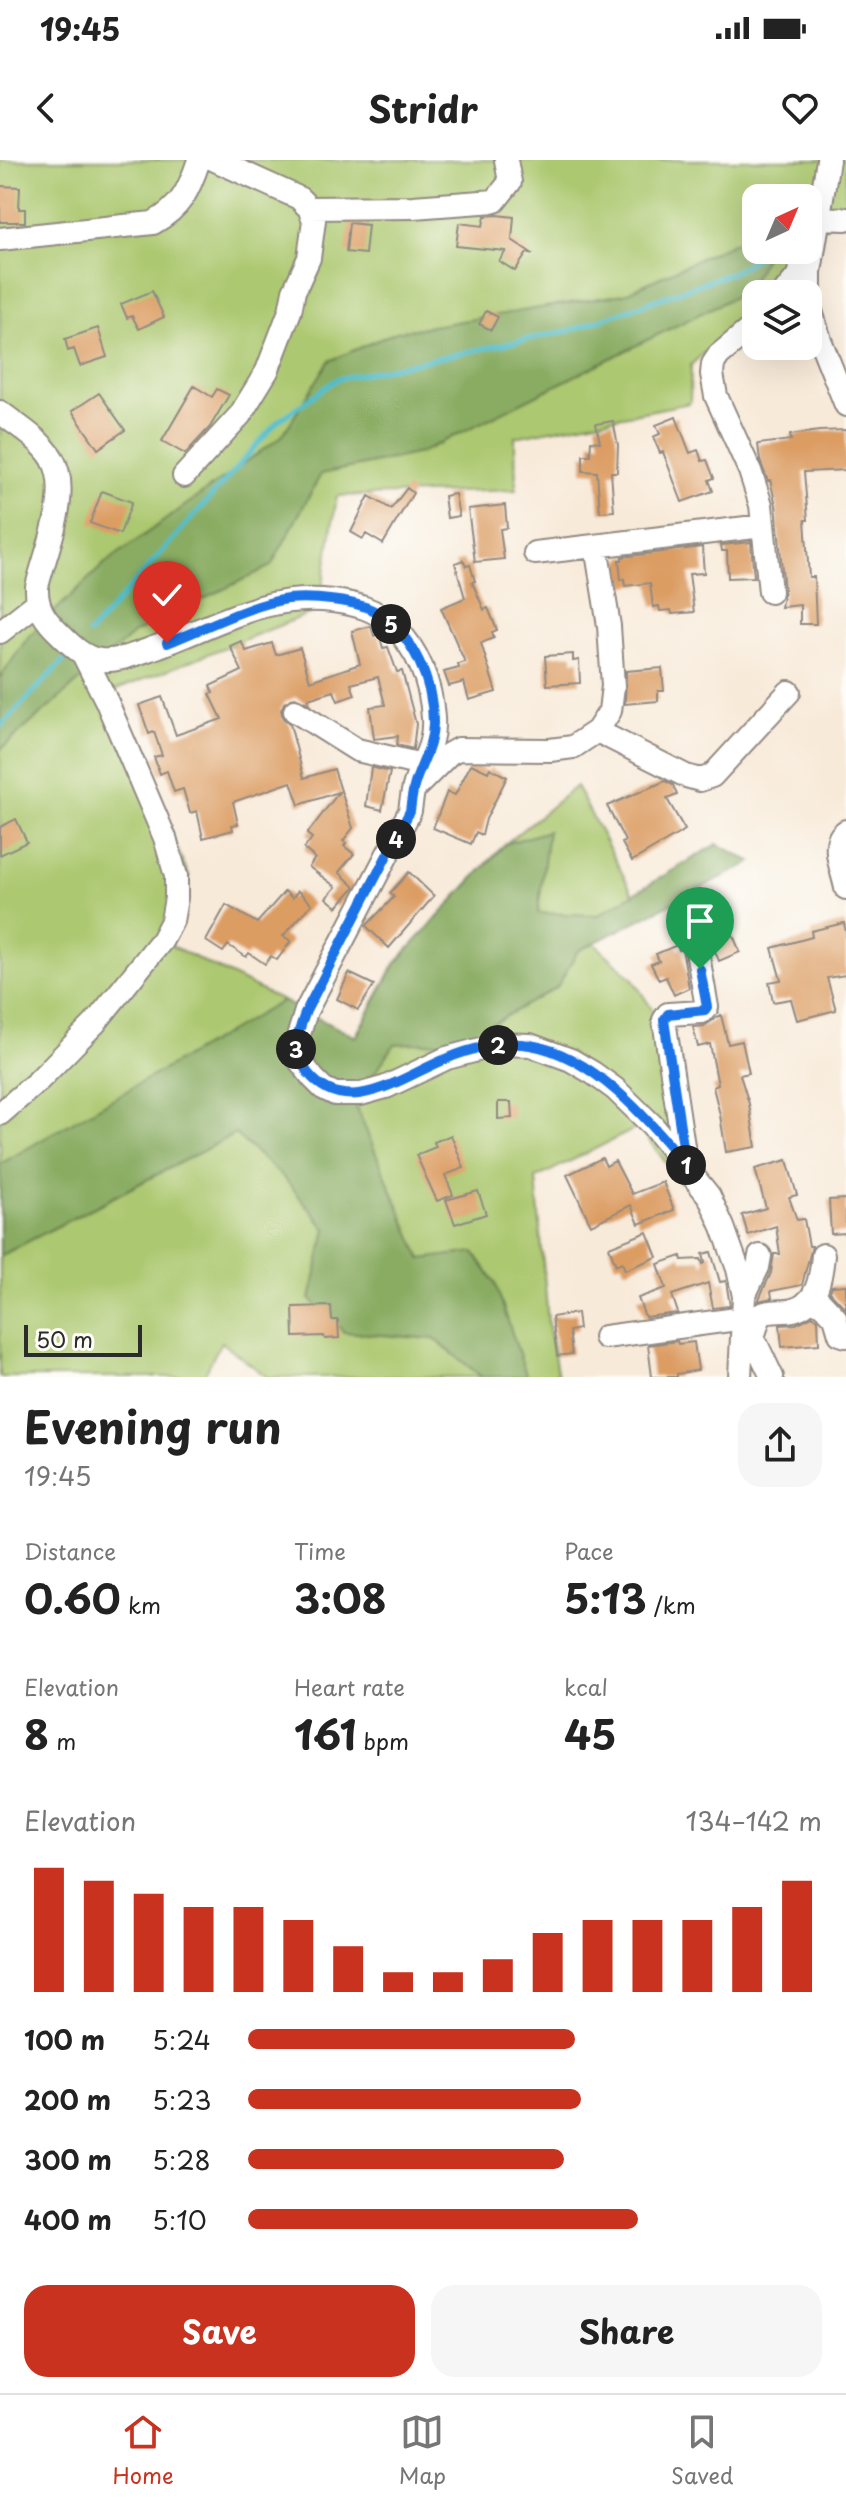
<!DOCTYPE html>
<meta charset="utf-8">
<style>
:root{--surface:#fff;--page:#f6f6f6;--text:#222;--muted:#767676;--line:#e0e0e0;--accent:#c8321e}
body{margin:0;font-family:"Playpen Sans",sans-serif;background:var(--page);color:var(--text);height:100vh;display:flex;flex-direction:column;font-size:30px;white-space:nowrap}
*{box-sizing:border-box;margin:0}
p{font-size:26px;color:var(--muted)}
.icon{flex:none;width:44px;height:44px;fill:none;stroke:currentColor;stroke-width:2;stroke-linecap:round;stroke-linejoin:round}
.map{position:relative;height:1217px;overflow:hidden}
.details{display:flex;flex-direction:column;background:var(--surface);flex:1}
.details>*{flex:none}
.needle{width:52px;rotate:44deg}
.fabs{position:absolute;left:742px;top:24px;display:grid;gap:16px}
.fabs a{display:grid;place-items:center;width:80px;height:80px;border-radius:16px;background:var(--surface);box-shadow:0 8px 32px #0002;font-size:40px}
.scale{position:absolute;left:24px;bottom:20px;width:118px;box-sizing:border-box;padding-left:8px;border:4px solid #2b2b2b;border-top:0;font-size:22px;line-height:28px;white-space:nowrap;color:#2b2b2b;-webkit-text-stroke:6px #fdfcf7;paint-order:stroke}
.pin{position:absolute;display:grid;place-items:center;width:68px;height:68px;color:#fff;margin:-82px -34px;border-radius:50% 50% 50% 0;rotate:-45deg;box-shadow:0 0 8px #0007}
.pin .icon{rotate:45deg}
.km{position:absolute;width:40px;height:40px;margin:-20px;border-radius:50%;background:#222;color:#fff;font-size:22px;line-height:40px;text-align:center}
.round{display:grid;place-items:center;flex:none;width:84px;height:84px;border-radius:24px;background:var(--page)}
.overview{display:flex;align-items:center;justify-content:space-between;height:136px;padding:0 24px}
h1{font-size:44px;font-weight:700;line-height:60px}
.stats{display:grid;grid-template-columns:repeat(3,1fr);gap:12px;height:136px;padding:8px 24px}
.stats div{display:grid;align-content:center}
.stats b{font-size:40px;font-weight:700}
.stats small{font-size:22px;font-weight:400}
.stats p{font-size:22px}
.chart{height:224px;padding:16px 24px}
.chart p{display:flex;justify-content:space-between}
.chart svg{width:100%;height:144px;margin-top:8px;stroke:var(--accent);stroke-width:6}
.button{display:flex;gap:16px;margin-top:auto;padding:16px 24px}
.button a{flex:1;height:92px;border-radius:24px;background:var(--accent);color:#fff;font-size:32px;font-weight:700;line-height:92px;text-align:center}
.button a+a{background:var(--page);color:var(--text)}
ul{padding:0 24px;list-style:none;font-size:26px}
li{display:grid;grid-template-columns:128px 96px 1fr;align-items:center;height:60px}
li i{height:20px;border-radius:10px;background:var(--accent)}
.status{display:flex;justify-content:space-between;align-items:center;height:56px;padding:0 40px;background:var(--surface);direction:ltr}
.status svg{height:22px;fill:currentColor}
header{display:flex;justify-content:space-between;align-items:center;height:104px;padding:0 24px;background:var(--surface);font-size:36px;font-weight:700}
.dock{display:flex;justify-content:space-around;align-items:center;height:112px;border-top:2px solid var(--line);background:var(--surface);font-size:22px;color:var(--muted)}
.dock a{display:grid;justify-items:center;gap:4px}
.dock .selected{color:var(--accent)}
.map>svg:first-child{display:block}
.green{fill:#acc86f;stroke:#6c7a4d;stroke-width:2}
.forest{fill:#89ac62;stroke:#5a6c46;stroke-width:2}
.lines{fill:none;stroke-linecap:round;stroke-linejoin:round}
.stream{stroke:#50bdca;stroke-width:5}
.building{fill:#dc9d64}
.minor-casing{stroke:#928a82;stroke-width:26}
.minor{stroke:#fff;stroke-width:22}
.route-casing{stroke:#fff;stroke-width:16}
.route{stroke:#1a73e8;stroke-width:10}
</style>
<div class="status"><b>19:45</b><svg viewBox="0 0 49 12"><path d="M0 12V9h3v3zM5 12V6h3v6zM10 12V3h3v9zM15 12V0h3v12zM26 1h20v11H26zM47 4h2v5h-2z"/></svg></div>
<header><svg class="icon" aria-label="back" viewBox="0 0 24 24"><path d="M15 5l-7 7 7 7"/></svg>Stridr<svg class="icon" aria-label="heart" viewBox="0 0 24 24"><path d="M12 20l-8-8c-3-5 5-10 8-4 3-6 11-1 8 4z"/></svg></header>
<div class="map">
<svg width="846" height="1217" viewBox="0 0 846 1217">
<rect width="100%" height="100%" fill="#fdfcf7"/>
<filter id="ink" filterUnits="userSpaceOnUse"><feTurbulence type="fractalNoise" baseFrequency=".0125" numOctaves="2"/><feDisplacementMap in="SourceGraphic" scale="16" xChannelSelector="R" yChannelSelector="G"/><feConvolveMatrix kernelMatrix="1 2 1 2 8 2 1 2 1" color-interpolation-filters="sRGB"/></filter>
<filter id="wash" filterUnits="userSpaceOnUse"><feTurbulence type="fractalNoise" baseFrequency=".006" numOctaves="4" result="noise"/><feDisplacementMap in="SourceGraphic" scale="32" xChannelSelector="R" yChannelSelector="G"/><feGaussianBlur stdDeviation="1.8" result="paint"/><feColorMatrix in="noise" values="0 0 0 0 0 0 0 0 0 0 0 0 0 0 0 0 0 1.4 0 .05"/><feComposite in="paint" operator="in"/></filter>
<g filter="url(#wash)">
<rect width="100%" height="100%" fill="#f8ead9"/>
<path class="green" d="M0 0H846L845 44 808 86V38H756V90H804L764 134H756V143L691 205 690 243 515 277 516 330 337 336 319 450 109 533 189 716C189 742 181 762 170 785L355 877 395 804 505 684 576 626 638 743 594 783 632 818 673 882 696 1004 680 1022 639 967 536 1018 548 1162 558 1217H267L221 1182 203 1217H0Z"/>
<path class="forest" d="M756 72V90H769L746 131 420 293 321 314 271 406 134 473 0 590V518L29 476 104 404 282 276 329 201 396 172 624 134Z
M548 671 538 753 598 755 717 684 752 702 578 791 557 827 462 881 395 884 354 942 421 1099 474 1092 495 1123 527 1217H482L434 1179 344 1172 310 1139 326 1069 285 1019 235 974 0 1096V1004L282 841 356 877 395 804 505 684Z"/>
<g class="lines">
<path class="stream" d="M89 474 278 261 337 219 572 170 736 111 768 90
M0 567 67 497"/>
</g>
<g id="blocks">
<path class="building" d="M0 26 20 27 19 49H25V62H0Z
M497 55 514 57 512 80 533 94 527 93 515 111 499 101 506 91 456 86 459 63 483 66 485 56Z
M349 63 368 65 365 94 346 92Z
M152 131 164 157 139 169 132 156 127 158 121 144Z
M486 151 498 157 491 170 479 164Z
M98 168 107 197 80 206 74 189 68 191 65 179Z
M194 226 212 237 217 229 229 235 210 267 185 294 162 281Z
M99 233 125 270 98 289 72 251Z
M676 257 690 293 698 290 702 301 707 300 714 318 709 320 713 331 682 342 663 292 660 293 653 277 660 274 656 265Z
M613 261 618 285 617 312H611L614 351 600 352 597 312 583 311V295H590L591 281 600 282 596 264Z
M846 270V310L804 312 808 360H805L809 417H814L816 464H800V445L781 447 784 431 776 345 770 320 768 321 760 300 758 284 791 280 790 275 819 271Z
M407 328 413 333 383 384 366 374 363 379 351 372 369 336 391 349Z
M102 331 132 342 120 374 90 363Z
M455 334 459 356 447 358 444 336Z
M505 345 507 368 500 369 504 399 475 402 468 349Z
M751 382 754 417 728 418 727 391H722L721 385Z
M702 387 704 413 689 414 694 452 672 454 671 450 660 451 659 446 653 447 650 423 625 426 624 419 621 420 619 400H622V397Z
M463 400 466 406 470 405 475 421 472 422 484 450 488 448 497 470 492 472 494 478 481 483 496 532 469 540 464 522 449 526 444 512 459 508 458 504 465 502 441 448 465 438 455 403Z
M371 466 374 476 379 474 383 488 388 487 397 512 402 511 416 564 413 589 397 585 398 576 374 579 370 547 385 545 378 517 351 524 355 535 338 541 334 531 308 539 310 544 295 537 284 543 281 550 283 558 290 564 304 618 334 609 353 668 343 681 346 683 344 686 354 694 339 712 355 727 337 747 326 738 336 727 309 707 315 698 304 689 312 678 307 674 339 632 299 645 291 622 233 642 238 664 232 665 233 670 203 678 197 651 190 653 183 629 174 632 167 611 160 614 154 597 162 595 154 572 149 574 139 545 162 537 176 575 222 559 210 534 213 533 210 526 242 511 230 486 241 481 246 491 272 483 276 495 300 488 310 521 360 504 352 471Z
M573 494V501L579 500 580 523 547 525 545 496Z
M662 508 664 531H658V541L625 544 626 511Z
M471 604 488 612 490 608 507 617 486 659 482 675 476 672 471 684 433 668 447 632 455 635Z
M371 607 390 612 382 650 366 646Z
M665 621 673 625 677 635 667 639 685 670 632 701 622 683 625 681 607 646Z
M16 659 27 682 0 695V667Z
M409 712 434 736 389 788 366 766 394 737 390 733Z
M285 731 292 738 298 731 312 744 283 776 291 781 277 800 271 796 265 804 249 793 246 797 228 785 223 792 206 781 226 745 257 763Z
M844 763 846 772V815L827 818 836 850 797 860 791 839 773 842 769 822 781 820 772 788 812 777 811 771Z
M733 775 740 792 719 801 712 783Z
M677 785 679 790 682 788 689 828 674 835 666 817 659 820 651 804 659 801 656 794Z
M349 813 374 825 358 850 337 839Z
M721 855 728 884 742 881 749 913 740 915 749 944 756 987 726 992 720 955 713 927 718 925 710 884 698 887 693 867 704 866Z
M498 942H511L512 958 498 959Z
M451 975 464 1008 445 1015 453 1035 437 1041 416 995 436 987 434 982Z
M602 998 606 1006 615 1001 632 1034 663 1022 674 1050 639 1064 631 1045 591 1065 567 1015Z
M787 1000 797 1035 789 1037 797 1060 804 1059 809 1086H812L802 1125 771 1131 772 1138 758 1141 771 1113 774 1094H780L776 1066 748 1075 742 1055 766 1048 755 1009Z
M478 1031 486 1054 455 1064 446 1040Z
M846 1039V1073L831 1074 829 1040Z
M647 1072 657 1097 625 1110 622 1102 616 1105 609 1087Z
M711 1092 720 1122 726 1121 730 1146 713 1148 708 1123 672 1135 678 1153 645 1157 638 1138 666 1128 658 1104 681 1096 682 1100 701 1099 703 1104 705 1103 703 1094Z
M846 1125V1149L830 1132 832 1126Z
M331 1146 332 1160H338L339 1178 325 1179 324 1176 294 1177 293 1147Z
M577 1153 579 1169 569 1171 572 1194 557 1196 552 1157Z
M812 1156 818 1159 819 1184 782 1187 780 1165 796 1164Z
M677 1181 678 1184 694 1182 698 1210 677 1214V1217H652L648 1185Z"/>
</g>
</g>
<g filter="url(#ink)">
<use href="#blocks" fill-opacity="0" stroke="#928a82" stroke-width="2"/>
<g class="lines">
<defs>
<path id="minor" d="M828 0 810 112V148L820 180 846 245
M309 48 413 47 495 41 510 22 506 0
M819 58 846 59
M0 79 153 63C181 48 189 30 199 0
M783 134 797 117 807 95
M756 164 719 195 713 204 712 214 716 236 750 311 761 345 770 432
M0 252C18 266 40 279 52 298 73 333 45 391 37 427 36 447 45 460 60 474 71 485 84 498 100 500 119 502 141 492 159 486 219 464 266 433 333 441 356 444 375 449 393 465 418 490 431 523 433 558 435 587 421 601 414 627 412 635 411 643 410 651L306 851 295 887 300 901 313 918 323 928 335 934H361L386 927 447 898 500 884 530 885 571 900 593 913 615 929 652 965 709 1036 723 1067 738 1109 744 1136 740 1217
M184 316 240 255 267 211 290 151 294 131 309 98 314 60 309 48 299 38 215 0
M535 393 763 366
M0 472 37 443
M295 551 357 590 422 605
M597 571 686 616 700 620 712 616 789 532
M417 626 449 594 458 589 550 590 573 587 597 571 610 551 613 526 609 466 596 386
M846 671C829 682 843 711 846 728
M0 954 38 921 95 863 162 780 172 761 176 738V716L165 678 106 540 83 494
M686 1006 664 860 668 854 702 852 707 847 696 785
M744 1136 758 1107 760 1096
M807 1142H821L835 1157 840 1174 846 1176
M605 1177 744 1158 772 1217
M747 1181 755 1171 760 1155C771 1149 782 1153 793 1150 818 1144 821 1116 823 1095"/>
</defs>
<use href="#minor" class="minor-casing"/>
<use href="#minor" class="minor"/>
</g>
</g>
<g class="lines" filter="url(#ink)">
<defs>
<path id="route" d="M167 483C203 469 251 444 288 439 311 437 358 440 378 453 414 476 433 522 433 563 433 588 420 604 414 627 412 635 411 643 410 651L306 851C297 875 290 890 308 913 347 961 403 916 446 899 471 888 502 881 530 885 592 895 649 959 686 1006L664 860 668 854 705 850 707 847 700 809"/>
</defs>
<use href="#route" class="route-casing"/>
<use href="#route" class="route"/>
</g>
</svg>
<div class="fabs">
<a><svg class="needle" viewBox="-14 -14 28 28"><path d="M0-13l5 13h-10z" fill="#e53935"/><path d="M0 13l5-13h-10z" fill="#767676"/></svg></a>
<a><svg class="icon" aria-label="layers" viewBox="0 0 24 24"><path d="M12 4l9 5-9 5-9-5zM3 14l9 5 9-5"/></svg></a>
</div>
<div class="scale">50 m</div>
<div class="pin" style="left:700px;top:809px;background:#1e9e55"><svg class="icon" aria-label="arrive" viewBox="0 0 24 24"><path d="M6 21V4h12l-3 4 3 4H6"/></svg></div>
<div class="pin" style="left:167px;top:483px;background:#d93025"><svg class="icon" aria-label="check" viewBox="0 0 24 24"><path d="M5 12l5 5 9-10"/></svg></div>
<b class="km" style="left:686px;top:1005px">1</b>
<b class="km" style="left:498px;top:885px">2</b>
<b class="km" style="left:296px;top:889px">3</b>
<b class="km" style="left:396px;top:679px">4</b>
<b class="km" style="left:391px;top:464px">5</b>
</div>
<section class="details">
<div class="overview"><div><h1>Evening run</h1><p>19:45</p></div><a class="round"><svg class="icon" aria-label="share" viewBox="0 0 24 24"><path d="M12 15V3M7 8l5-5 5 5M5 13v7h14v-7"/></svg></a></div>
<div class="stats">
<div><p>Distance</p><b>0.60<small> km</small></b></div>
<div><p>Time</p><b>3:08</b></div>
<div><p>Pace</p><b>5:13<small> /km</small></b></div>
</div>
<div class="stats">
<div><p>Elevation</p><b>8<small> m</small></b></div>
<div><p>Heart rate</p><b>161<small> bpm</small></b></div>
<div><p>kcal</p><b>45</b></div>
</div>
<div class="chart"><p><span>Elevation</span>134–142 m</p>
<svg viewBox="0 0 160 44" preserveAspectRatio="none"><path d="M5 44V6M15 44V10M25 44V14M35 44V18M45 44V18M55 44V22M65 44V30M75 44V38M85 44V38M95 44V34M105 44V26M115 44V22M125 44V22M135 44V22M145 44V18M155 44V10"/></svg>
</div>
<ul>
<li><b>100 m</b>5:24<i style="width:57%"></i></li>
<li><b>200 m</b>5:23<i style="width:58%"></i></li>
<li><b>300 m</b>5:28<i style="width:55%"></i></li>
<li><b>400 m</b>5:10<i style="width:68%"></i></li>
</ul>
<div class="button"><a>Save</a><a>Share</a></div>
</section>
<nav class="dock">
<a class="selected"><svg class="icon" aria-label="home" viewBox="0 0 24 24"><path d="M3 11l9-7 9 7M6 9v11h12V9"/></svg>Home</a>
<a><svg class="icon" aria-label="map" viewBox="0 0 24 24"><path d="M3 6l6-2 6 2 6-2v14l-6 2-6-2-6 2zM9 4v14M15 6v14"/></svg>Map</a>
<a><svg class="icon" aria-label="saved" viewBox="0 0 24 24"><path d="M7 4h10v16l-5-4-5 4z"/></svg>Saved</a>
</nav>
